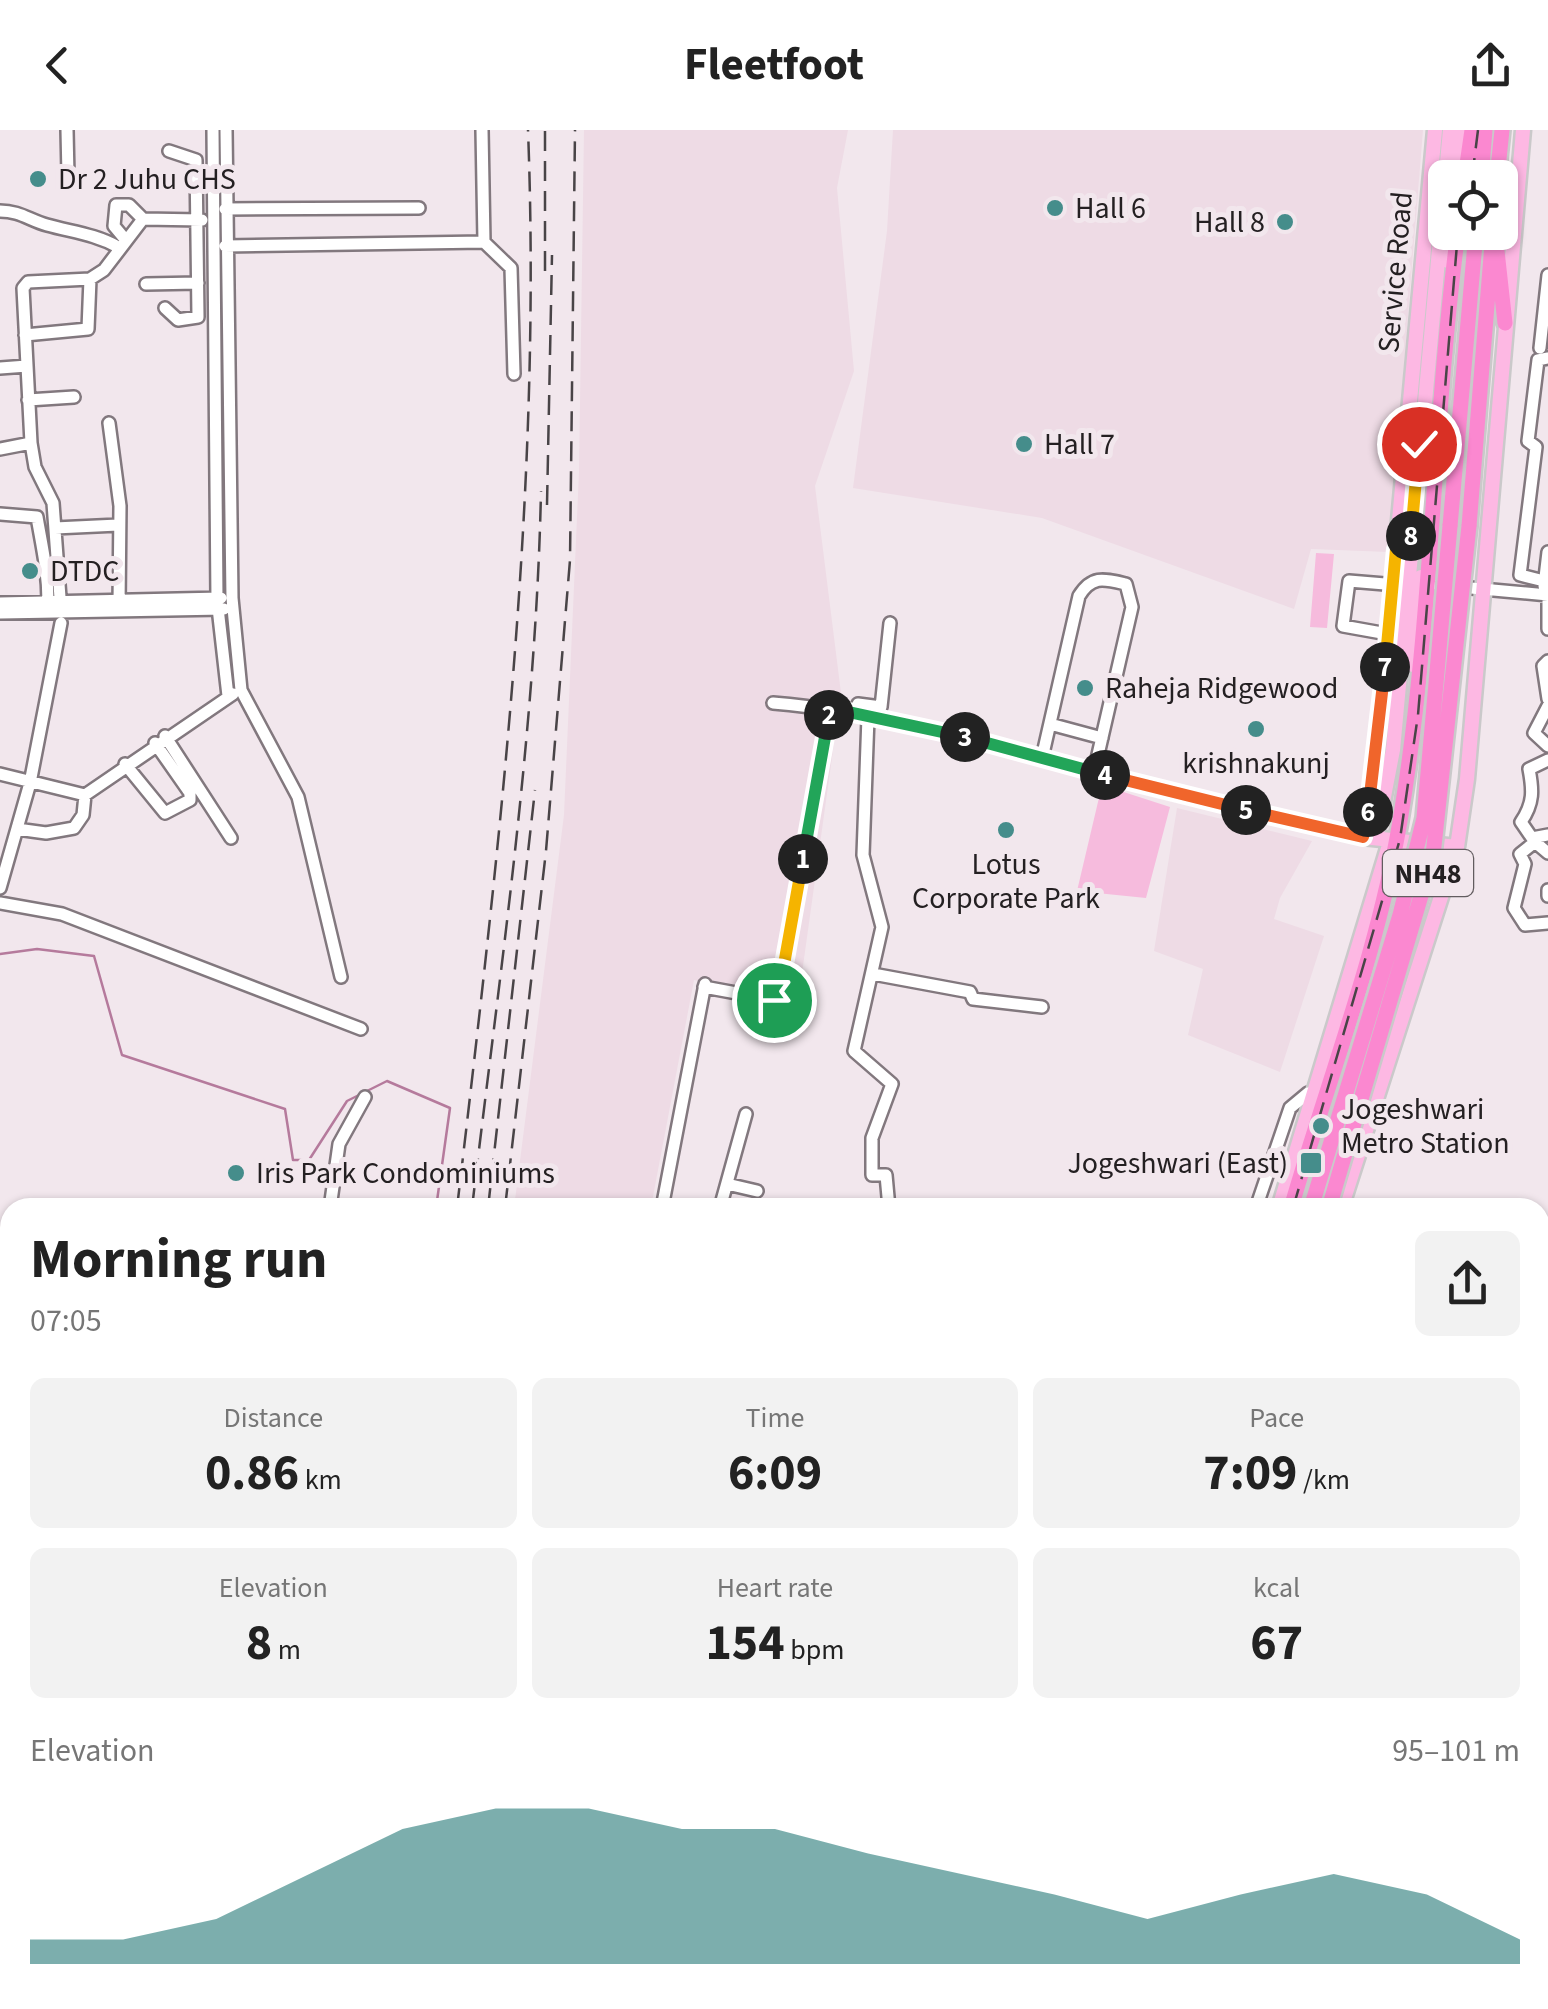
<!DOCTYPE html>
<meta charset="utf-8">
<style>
:root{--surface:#fff;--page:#f2f2f2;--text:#222;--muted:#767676;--accent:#458d8b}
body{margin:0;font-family:"Source Sans 3",sans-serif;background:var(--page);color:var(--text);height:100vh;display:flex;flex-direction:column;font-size:38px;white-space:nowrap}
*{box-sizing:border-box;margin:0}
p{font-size:32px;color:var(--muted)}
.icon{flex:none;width:55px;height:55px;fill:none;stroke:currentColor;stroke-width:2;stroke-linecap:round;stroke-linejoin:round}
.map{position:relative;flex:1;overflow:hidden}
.side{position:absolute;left:0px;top:1068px;width:1550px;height:812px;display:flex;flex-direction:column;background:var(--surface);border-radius:30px 30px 0 0;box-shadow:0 2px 8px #0004}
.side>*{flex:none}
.fabs{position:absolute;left:1428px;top:30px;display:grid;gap:20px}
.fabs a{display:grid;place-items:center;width:90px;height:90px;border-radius:15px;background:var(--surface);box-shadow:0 2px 8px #0004;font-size:50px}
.pin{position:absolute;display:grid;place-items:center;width:85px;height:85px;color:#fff;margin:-42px;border:5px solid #fff;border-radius:50%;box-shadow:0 2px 10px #0007}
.km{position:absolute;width:50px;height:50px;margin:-25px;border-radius:50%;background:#222;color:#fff;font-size:28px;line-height:50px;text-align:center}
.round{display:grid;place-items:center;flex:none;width:105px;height:105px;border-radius:15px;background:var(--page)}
.summary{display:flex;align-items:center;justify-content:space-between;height:170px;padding:0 30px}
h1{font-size:55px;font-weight:700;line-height:75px}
.stats{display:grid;grid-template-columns:repeat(3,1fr);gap:15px;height:170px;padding:10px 30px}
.stats div{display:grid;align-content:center;border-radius:15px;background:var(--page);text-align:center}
.stats b{font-size:50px;font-weight:700}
.stats small{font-size:28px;font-weight:400}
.stats p{font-size:28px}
.chart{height:280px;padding:20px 30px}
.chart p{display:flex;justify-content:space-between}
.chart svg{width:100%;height:180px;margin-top:10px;fill:var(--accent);opacity:.7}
header{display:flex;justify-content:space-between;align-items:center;height:130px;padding:0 30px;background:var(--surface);font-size:45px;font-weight:700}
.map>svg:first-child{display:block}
.built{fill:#eedbe5}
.park{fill:#f6bbdd}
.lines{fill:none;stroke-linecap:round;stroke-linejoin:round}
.stream{stroke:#b57a9c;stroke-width:2.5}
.minor-casing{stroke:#82787e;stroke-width:16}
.major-casing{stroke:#cac9ca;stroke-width:19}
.highway-casing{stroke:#cac9ca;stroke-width:20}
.minor{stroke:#fff;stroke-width:11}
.major{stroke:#fdb8e3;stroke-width:14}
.highway{stroke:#fb88d0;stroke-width:15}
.rail{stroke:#494447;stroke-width:2.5;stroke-dasharray:20 10;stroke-linecap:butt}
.highway-bridge-casing{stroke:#cac9ca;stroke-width:20;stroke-linecap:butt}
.highway-bridge{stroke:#fb88d0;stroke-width:15}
.split-1-casing{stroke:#fff;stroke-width:20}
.split-2-casing{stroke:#fff;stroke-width:20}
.split-3-casing{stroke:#fff;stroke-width:20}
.split-4-casing{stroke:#fff;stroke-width:20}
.split-5-casing{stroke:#fff;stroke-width:20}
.split-6-casing{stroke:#fff;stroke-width:20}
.split-7-casing{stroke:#fff;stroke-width:20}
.split-8-casing{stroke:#fff;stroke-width:20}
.split-9-casing{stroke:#fff;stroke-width:20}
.split-1{stroke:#f5b400;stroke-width:12}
.split-2{stroke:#22a559;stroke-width:12}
.split-3{stroke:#22a559;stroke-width:12}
.split-4{stroke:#22a559;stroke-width:12}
.split-5{stroke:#f0652b;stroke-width:12}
.split-6{stroke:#f0652b;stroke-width:12}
.split-7{stroke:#f0652b;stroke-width:12}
.split-8{stroke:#f5b400;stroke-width:12}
.split-9{stroke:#f5b400;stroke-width:12}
.poi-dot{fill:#458d8b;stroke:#f2e7ed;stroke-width:4}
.labels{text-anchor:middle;stroke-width:10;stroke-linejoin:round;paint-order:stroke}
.shield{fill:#f2e7ed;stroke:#625c5f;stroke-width:2.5}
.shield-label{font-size:28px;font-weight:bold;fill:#242022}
.poi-label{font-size:30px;fill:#242022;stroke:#f2e7ed;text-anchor:start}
.street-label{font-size:30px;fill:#242022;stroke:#f2e7ed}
</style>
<header><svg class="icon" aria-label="back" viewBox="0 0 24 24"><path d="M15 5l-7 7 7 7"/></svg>Fleetfoot<svg class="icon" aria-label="share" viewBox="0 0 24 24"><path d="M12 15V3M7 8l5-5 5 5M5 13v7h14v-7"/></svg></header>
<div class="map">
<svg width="1548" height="1879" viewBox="0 0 1548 1879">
<rect width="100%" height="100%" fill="#f2e7ed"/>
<path class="built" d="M584 0H848L837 58 854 241 815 356 841 563 798 872 694 850 651 1077 514 1078 564 685 579 342Z
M893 0H1423L1389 422 1311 419 1294 479 1042 388 853 358 887 101Z
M1177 678 1312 711 1280 768 1274 789 1324 806 1280 942 1188 905 1203 839 1154 821Z"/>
<path class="park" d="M1316 423 1334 424 1327 498 1310 497Z
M1102 655 1170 677 1146 768 1077 761Z"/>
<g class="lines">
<path class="stream" d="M0 824 37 819 94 826 122 925 285 979 293 1030H309L347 971 387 951 450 978 436 1078
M0 1507 10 1512
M222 1879 224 1870
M1429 1879 1432 1870"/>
<defs>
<path id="minor" d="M67 0 68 46
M213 0 217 469 228 566
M226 0 232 468 241 560 298 667 341 847
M482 0 484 112 511 138 514 244
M225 79 419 78
M0 81C20 81 29 90 47 95 72 102 95 104 118 117
M124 108 114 96 116 75H129L143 89 202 90
M225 116 484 112
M146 154 198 153
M165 178 178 190 198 187 196 30 169 21
M25 205 88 199 90 149
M1540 218 1548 145
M0 238 27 236
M28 270 74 267
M109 293 120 376 119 476
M0 319 31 313
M0 384 37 387C42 416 48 441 48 472
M55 398 118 395
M1544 451 1520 445 1536 317 1528 311 1538 230 1548 228
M1438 455 1548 465
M1544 456 1548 422
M1548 469V499
M0 473 221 468
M61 481 53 373 35 337 31 313 23 158 28 152 90 149 104 140 143 89
M0 483 224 479
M1393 505 1343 496 1349 451 1397 455
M1548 531 1543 536 1548 569
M773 573C883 582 989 614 1095 643 1183 667 1273 687 1363 707
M1548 576 1534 603 1548 616
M855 583 858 574 881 577 890 493
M868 587 863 725 882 797 854 921 892 954 872 1008V1045H886L889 1078
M1050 594 1102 608
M165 606 231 708
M1042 628 1079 466C1092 445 1104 449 1126 454L1132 477 1094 642
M1548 630 1529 639C1533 660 1534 673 1521 692L1532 708 1548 705
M125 634 165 683 190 670V663L155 613
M0 644 85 665 233 564
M17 699 46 703 74 698 83 685 85 665
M1548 723 1535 712 1520 724 1525 734 1514 778 1525 795 1548 793
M0 758 30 653 61 493
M1548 760V766
M0 773 62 784 361 899
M873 844 970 862 973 869 1042 877
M704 857 774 870 779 863 830 578
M727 1054 757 1061
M330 1078 339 1014 365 967
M662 1078 705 854
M720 1078 746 984
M1256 1078 1290 978 1308 963H1319
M0 1111 10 1109
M0 1124 10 1123
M1540 1218H1548
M0 1391 10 1395
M1540 1483 1548 1484
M0 1558 10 1560
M1540 1600 1548 1601
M0 1612 10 1613
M1540 1805 1548 1806
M1241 1870 1242 1879
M1310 1870 1311 1879
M45 1879 67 1870
M331 1879 332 1870
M690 1879 691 1870
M1492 1879 1493 1870"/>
<path id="major" d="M1435 0 1378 618 1363 707 1457 717
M1456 48 1461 0
M1448 131 1450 102
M1413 535 1421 447
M1376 708 1393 620 1450 0
M1279 1078 1389 715
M1341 1078 1457 717 1467 649 1523 0
M1540 1348H1548
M1540 1367H1548
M0 1569 10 1570
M0 1602 10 1604"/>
<path id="highway" d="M1465 48 1472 0
M1481 48 1485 0
M1497 48 1502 0
M1497 121 1505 193
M1450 396 1476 102
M1469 396 1493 102
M1291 1078C1328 950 1378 822 1400 691 1433 496 1432 298 1458 102
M1269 1870 1270 1879
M1285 1870 1286 1879"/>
</defs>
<use href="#minor" class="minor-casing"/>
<use href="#major" class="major-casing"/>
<use href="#highway" class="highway-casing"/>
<use href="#minor" class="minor"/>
<use href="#major" class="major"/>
<use href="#highway" class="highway"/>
<path class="rail" d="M1472 48 1478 0
M545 141V0
M547 375 552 125
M457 1078C499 719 542 361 528 0
M472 1078C500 840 536 600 541 361
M488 1078 535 660
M505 1078 546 721 570 430 575 0
M1293 1078 1400 709 1418 585 1458 102
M1278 1870 1280 1879
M352 1879 353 1870
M367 1879 368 1870
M384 1879 385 1870
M411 1879 412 1870"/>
<defs>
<path id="highway-bridge" d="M1311 1078 1400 785 1424 688 1450 396
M1329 1078 1433 725 1469 396"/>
</defs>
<use href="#highway-bridge" class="highway-bridge-casing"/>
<use href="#highway-bridge" class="highway-bridge"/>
</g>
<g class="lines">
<defs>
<path id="split-1" d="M774 870 779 862 803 729"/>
<path id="split-2" d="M803 729 829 585"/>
<path id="split-3" d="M829 585 830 578 965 607"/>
<path id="split-4" d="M965 607 1105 645"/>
<path id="split-5" d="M1105 645 1246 680"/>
<path id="split-6" d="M1246 680 1363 707 1368 682"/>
<path id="split-7" d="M1368 682 1385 537"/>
<path id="split-8" d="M1385 537 1396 419 1410 420 1411 406"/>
<path id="split-9" d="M1411 406 1419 314"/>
</defs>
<use href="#split-1" class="split-1-casing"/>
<use href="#split-2" class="split-2-casing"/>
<use href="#split-3" class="split-3-casing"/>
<use href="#split-4" class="split-4-casing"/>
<use href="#split-5" class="split-5-casing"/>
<use href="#split-6" class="split-6-casing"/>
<use href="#split-7" class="split-7-casing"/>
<use href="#split-8" class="split-8-casing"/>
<use href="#split-9" class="split-9-casing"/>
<use href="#split-1" class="split-1"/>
<use href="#split-2" class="split-2"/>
<use href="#split-3" class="split-3"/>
<use href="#split-4" class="split-4"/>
<use href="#split-5" class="split-5"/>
<use href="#split-6" class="split-6"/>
<use href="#split-7" class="split-7"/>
<use href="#split-8" class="split-8"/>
<use href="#split-9" class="split-9"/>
</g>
<g class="poi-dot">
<circle cx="38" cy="49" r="10"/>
<circle cx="1055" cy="78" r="10"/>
<circle cx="1285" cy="92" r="10"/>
<circle cx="1024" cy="314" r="10"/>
<circle cx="30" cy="441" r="10"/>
<circle cx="1085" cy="558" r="10"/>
<circle cx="1256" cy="599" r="10"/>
<circle cx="1006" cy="700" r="10"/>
<circle cx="1321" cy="996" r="10"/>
<rect x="1299" y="1021" width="24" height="24" rx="5"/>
<circle cx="236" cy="1043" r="10"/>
</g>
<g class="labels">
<rect class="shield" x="1383" y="720" width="90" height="46" rx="8"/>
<g class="shield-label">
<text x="1428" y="753">NH48</text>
</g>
<g class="poi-label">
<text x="58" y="59">Dr 2 Juhu CHS</text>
<text x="1075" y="88">Hall 6</text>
<text x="1265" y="102" text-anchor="end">Hall 8</text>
<text x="1044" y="324">Hall 7</text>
<text x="50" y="451">DTDC</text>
<text x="1105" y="568">Raheja Ridgewood</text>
<text x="1256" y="643" text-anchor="middle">krishnakunj</text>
<text x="1006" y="744" text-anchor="middle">Lotus<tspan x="1006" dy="34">Corporate Park</tspan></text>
<text x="1341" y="989">Jogeshwari<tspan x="1341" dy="34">Metro Station</tspan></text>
<text x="1288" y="1043" text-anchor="end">Jogeshwari (East)</text>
<text x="256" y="1053">Iris Park Condominiums</text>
</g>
<g class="street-label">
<text transform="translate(1395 142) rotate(-85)" y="10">Service Road</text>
</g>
</g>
</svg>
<div class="fabs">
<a><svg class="icon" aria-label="locate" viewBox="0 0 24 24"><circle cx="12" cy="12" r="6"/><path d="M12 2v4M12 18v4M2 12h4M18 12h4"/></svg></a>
</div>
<div class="pin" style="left:774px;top:870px;background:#1e9e55"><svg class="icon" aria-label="arrive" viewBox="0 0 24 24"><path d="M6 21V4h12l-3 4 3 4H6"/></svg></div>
<div class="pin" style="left:1419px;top:314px;background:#d93025"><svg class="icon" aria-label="check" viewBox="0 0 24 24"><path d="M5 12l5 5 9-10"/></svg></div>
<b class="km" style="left:803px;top:729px">1</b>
<b class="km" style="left:829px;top:585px">2</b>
<b class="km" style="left:965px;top:607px">3</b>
<b class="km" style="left:1105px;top:645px">4</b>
<b class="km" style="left:1246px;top:680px">5</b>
<b class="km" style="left:1368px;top:682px">6</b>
<b class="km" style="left:1385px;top:537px">7</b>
<b class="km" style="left:1411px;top:406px">8</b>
<section class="side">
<div class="summary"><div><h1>Morning run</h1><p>07:05</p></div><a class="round"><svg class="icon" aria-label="share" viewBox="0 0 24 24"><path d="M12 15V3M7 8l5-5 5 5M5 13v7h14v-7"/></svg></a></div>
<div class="stats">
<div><p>Distance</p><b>0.86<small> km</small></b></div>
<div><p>Time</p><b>6:09</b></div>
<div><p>Pace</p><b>7:09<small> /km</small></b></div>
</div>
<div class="stats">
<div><p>Elevation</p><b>8<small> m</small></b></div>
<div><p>Heart rate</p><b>154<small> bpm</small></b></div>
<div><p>kcal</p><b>67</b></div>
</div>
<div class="chart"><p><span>Elevation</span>95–101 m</p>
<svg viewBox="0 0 160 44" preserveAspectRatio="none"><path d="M0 44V38L10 38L20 33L30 22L40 11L50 6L60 6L70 11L80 11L90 17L100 22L110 27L120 33L130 27L140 22L150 27L160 38V44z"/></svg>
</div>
</section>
</div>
